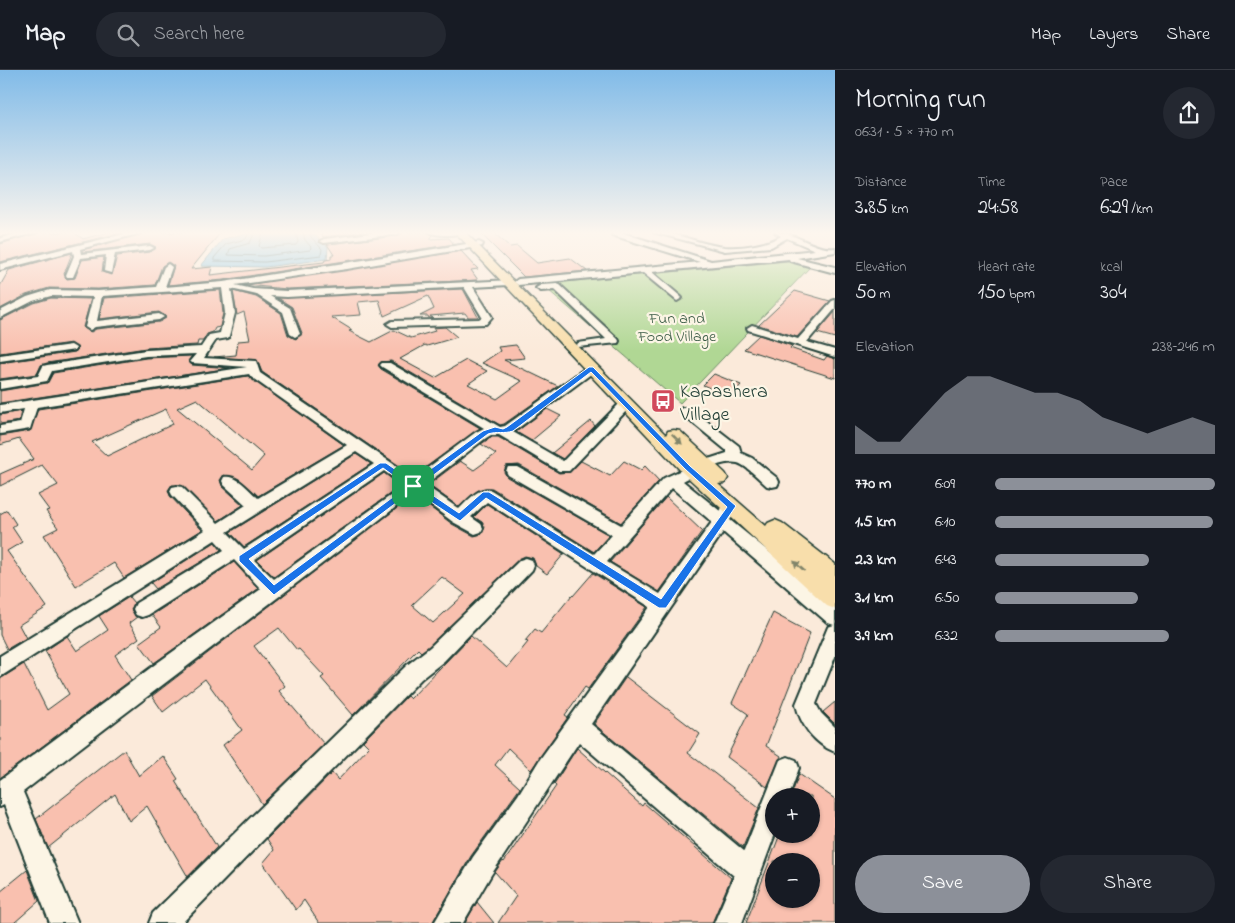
<!DOCTYPE html>
<meta charset="utf-8">
<style>
:root{--surface:#171b24;--page:#242831;--text:#f1f3f6;--muted:#9ea1a6;--line:#363941;--accent:#8c9099}
body{margin:0;font-family:"Indie Flower",sans-serif;background:var(--page);color:var(--text);height:100vh;display:flex;flex-direction:column;font-size:19px;white-space:nowrap}
*{box-sizing:border-box;margin:0}
p{font-size:16px;color:var(--muted)}
.icon{flex:none;width:28px;height:28px;fill:none;stroke:currentColor;stroke-width:2;stroke-linecap:round;stroke-linejoin:round}
.map{position:relative;flex:1;overflow:hidden}
.drawer{display:flex;flex-direction:column;background:var(--surface);width:400px}
.drawer>*{flex:none}
.buttons{position:absolute;left:765px;top:718px;display:grid;gap:10px}
.buttons a{display:grid;place-items:center;width:55px;height:55px;border-radius:50%;background:var(--surface);box-shadow:0 1px 4px #0004;font-size:25px}
.pin{position:absolute;display:grid;place-items:center;width:42px;height:42px;color:#fff;margin:-21px;border-radius:10px;box-shadow:0 2px 8px #0006}
.round{display:grid;place-items:center;flex:none;width:52px;height:52px;border-radius:26px;background:var(--page)}
.head{display:flex;align-items:center;justify-content:space-between;height:85px;padding:0 20px}
h1{font-size:28px;font-weight:600;line-height:38px}
.metrics{display:grid;grid-template-columns:repeat(3,1fr);gap:8px;height:85px;padding:5px 20px}
.metrics div{display:grid;align-content:center}
.metrics b{font-size:21px;font-weight:600}
.metrics small{font-size:14px;font-weight:400}
.metrics p{font-size:14px}
.chart{height:140px;padding:10px 20px}
.chart p{display:flex;justify-content:space-between}
.chart svg{width:100%;height:90px;margin-top:5px;fill:var(--accent);opacity:.7}
.button{display:flex;gap:10px;margin-top:auto;padding:10px 20px}
.button a{flex:1;height:58px;border-radius:30px;background:var(--accent);color:#fff;font-size:20px;font-weight:600;line-height:58px;text-align:center}
.button a+a{background:var(--page);color:var(--text)}
ul{padding:0 20px;list-style:none;font-size:16px}
li{display:grid;grid-template-columns:80px 60px 1fr;align-items:center;height:38px}
li i{height:12px;border-radius:6px;background:var(--accent)}
header{display:flex;align-items:center;gap:30px;box-sizing:border-box;height:70px;padding:0 25px;background:var(--surface);border-bottom:1px solid var(--line)}
header strong{font-size:24px}
nav{display:flex;gap:28px;margin-inline-start:auto;font-size:18px}
.search{width:350px;height:45px;background:var(--page);display:flex;align-items:center;gap:12px;box-sizing:border-box;padding:0 18px;border-radius:28px;color:var(--muted);font-size:19px}
main{display:flex;flex:1;min-height:0}
.map>svg:first-child{display:block}
.green{fill:#b0d794;stroke:#688a64}
.water{fill:#86c6e7;stroke:#5d8f9f}
.lines{fill:none;stroke-linecap:round;stroke-linejoin:round}
.shore{stroke:#48747c;stroke-width:1}
.building{fill:#f9c0af;stroke:#1f3d34;fill-rule:evenodd}
.minor-casing{stroke:#1f3d34;stroke-width:4}
.major-casing{stroke:#1f3d34;stroke-width:3}
.minor{fill:#fcf5e5;fill-rule:evenodd}
.major{fill:#f8deab;fill-rule:evenodd}
.oneway{fill:#81856a}
.route{fill:#1a73e8;stroke:#fff;fill-rule:evenodd}
.labels{text-anchor:middle;stroke-width:4.5;stroke-linejoin:round;paint-order:stroke}
.far-park-label{font-size:16px;fill:#3c5c47;stroke:#fcf5e5}
.poi-label{font-size:20px;fill:#1f3d34;stroke:#fcf5e5;text-anchor:start}
</style>
<header>
<strong>Map</strong>
<div class="search"><svg class="icon" aria-label="search" viewBox="0 0 24 24"><circle cx="10" cy="10" r="6"/><path d="M15 15l6 6"/></svg>Search here</div>
<nav><a>Map</a><a>Layers</a><a>Share</a></nav>
</header>
<main>
<div class="map">
<svg width="835" height="853" viewBox="0 0 835 853">
<rect width="100%" height="100%" fill="#fbeada"/>
<filter id="ink" filterUnits="userSpaceOnUse"><feTurbulence type="fractalNoise" baseFrequency=".02" numOctaves="2"/><feDisplacementMap in="SourceGraphic" scale="10" xChannelSelector="R" yChannelSelector="G"/><feConvolveMatrix kernelMatrix="1 2 1 2 8 2 1 2 1" color-interpolation-filters="sRGB"/></filter>
<g filter="url(#ink)">
<path class="green" d="M788 191 810 197 680 333 541 214Z"/>
<path class="water" d="M248 163 314 164 328 177 327 189 265 197 201 196 223 169Z"/>
<g class="lines">
<path class="shore" d="M249 162 246 169 226 174 214 188V191L265 192 321 185 322 179 311 167 310 162
M255 162 250 173 230 179 228 185 264 186 310 180 311 177 305 170 303 162
M263 162 259 176 261 178 296 175 298 172 296 162"/>
</g>
<path class="building" d="M39 162H74L83 169 108 162H124L0 192V174Z
M147 162H221L191 199 212 197 210 205 324 192 325 190 331 189V185H334L327 174 397 166 403 162H426L433 165 430 169 449 168 454 174 223 210 168 215 174 196 168 192 162 196 155 215 98 219 49 218 26 225 0 239V216L9 200 72 183 64 204 67 209 75 208 82 190 104 187 102 202 112 205 117 186 150 182 156 177 150 174 82 182V180Z
M320 162H363L323 167Z
M494 163 510 177 517 176 537 193 570 188 587 201 524 207 481 164Z
M461 181 478 199 471 200 478 210 287 219 245 215Z
M463 219 478 247H468L465 243 430 246 433 248H429L428 246H420L434 239 428 226 384 246 379 230 358 232 361 245 331 247 352 260 349 261 371 272 394 260 411 268 435 261 433 258 445 257 457 267 427 276 425 275 400 289 435 308 466 290 487 301 468 314 497 329 522 311 482 293 500 281 498 277 516 275 525 288 504 290 558 316 504 354 500 355 391 291 381 292 378 295 381 299 480 358 414 406 262 302 257 290 214 287 236 285 238 271 250 270 244 242 237 245 233 221 256 227 281 243 288 265 296 269 302 263 292 237 278 228Z
M220 220 223 243 220 257 215 258 213 262 207 264 203 271H198L197 275 146 278 47 293 41 295 37 304 0 309V293L75 282 78 279 71 273 0 283V250L34 233 51 228 91 229 83 257 91 262 96 259 159 252 166 248 159 242 99 249 104 228Z
M795 221 830 231 797 267 759 255Z
M835 242V268L817 263Z
M759 265 792 276 790 278 824 290 827 286 835 289V308L744 279Z
M192 286 188 291 192 295 230 298 0 333V321L47 313 53 303 146 288Z
M714 304 741 315 730 327 703 315Z
M248 306 344 375 258 426 239 409 224 405 220 410 222 416 243 435 218 451 183 416 172 415 168 420 170 426 202 460 124 508 114 493 76 516 44 465 58 458 46 441 49 440 38 425 58 415 42 395 0 416V404L34 389 19 369 0 375V366L30 361 38 339ZM197 329 264 386 252 400 177 338ZM166 339 173 354 107 386 92 372Z
M547 339 561 346 531 371 516 362Z
M21 341 19 351 0 354V345Z
M591 351 595 356 563 389 552 383Z
M492 367H498L559 403 570 402 581 391 610 406 624 391 641 400 645 396 659 411 621 453 519 395 506 396 504 402 507 407 609 465 594 482 492 418H486L477 421 459 437 428 415 460 391 474 400 496 384 481 374Z
M356 384 371 394 244 477 230 462Z
M384 403 401 416 274 507 257 490Z
M414 425 452 454 474 466 482 464 485 457 482 452 474 447 487 434 564 484 547 504 536 496 533 488 525 486 519 489 429 576 421 582 418 579 353 645 321 608 324 606 299 579 297 580 279 558 254 576 285 616 279 621 324 674 262 734 223 675 242 660 205 609 163 642 152 626ZM442 507 465 524 433 553 412 535Z
M666 427 702 461 659 522 610 492Z
M7 440 16 454 12 457 22 472 7 481 47 537 19 555 26 568 7 579 0 565V444Z
M215 472 221 480 156 519 151 513Z
M234 492 258 519 154 593 139 573 161 557 152 545Z
M593 503 647 537 588 619 585 617 565 645 568 647 531 700 508 678 495 695 520 718 471 786 432 853H319L304 830 296 840 263 793 274 780 267 769 332 703 338 710 369 677 363 671 407 626 410 629 471 566 507 598 528 572 525 571 535 559 541 563 572 525 573 526Z
M129 527 134 533 131 540 137 547 129 553 139 568 115 585 131 610 0 708V609L24 594 47 640 69 624 45 581 67 566 77 581 108 560 99 546Z
M773 543 810 563 766 676 781 686 767 717 727 687 748 644 732 633Z
M626 607 700 664 688 683 759 738 743 777 594 654Z
M835 632V654L823 642Z
M577 678 642 736 644 733 731 808 712 853H498L516 826 495 802 503 791 504 792 556 716 554 714Z
M124 680 139 706 163 686 178 709 175 711 217 777 188 807 147 736 129 751 115 724 48 778 36 749Z
M799 704 835 729V853H746L780 764H811V726H791ZM774 791H811V829H774Z
M27 800 39 831 14 853H0V822Z
M477 832 494 853H465Z"/>
<g class="lines">
<defs>
<path id="minor" d="M23 162H37L0 172V168Z
M132 162H145L80 179 81 184 150 176 154 178 150 180 115 184 111 203 104 201 106 185 81 188 73 207H67L66 205 74 186 73 181 0 200V194Z
M378 162H401L397 164 324 173 320 171 324 169Z
M430 162H463C456 166 437 166 430 162Z
M612 162H620L711 191 815 180 787 168 771 177 725 181 653 162C678 162 701 175 725 177 743 178 766 175 781 166L775 162C797 162 814 181 835 178V182L797 188 835 197V203L790 191 789 189 652 202 680 226 682 228 677 231 643 203 518 215 514 212 518 209 700 192 612 165Z
M479 172 483 174 482 176 347 199 235 215 253 219 287 221 512 210V214L509 215 473 217 492 247 486 254 392 257 387 254 392 251 479 249 482 247 464 217 287 227 270 226 290 238 300 264 295 267 290 264 283 242 257 225 231 219 235 243 229 266 228 268 216 270 204 288 256 291 260 303 414 408 476 362 484 358 382 297 380 295 382 293H390L500 357 505 356 587 297H595L597 299 595 301 513 362 563 391 622 331H630L632 334 630 337 569 401H559L499 365H491L486 368 425 415 459 439C468 431 479 416 491 420L594 484 612 465 508 405 506 401 508 397H518L621 455 664 408 699 392 727 383V381L682 344 680 341 682 338H690L739 376 741 383 752 388 777 408 779 412 777 416 772 417 767 416C759 409 751 400 742 395 728 386 697 404 683 411L720 441C725 434 728 429 737 432L740 436 730 450 835 536V587L816 634 821 643 835 657V682C815 674 800 655 796 634L828 557 834 555 828 553 723 462 591 654 744 781 780 690 788 687 796 690 799 698 789 726H774L775 764 742 853H714L734 806 579 672 491 805 463 853H434L473 787 518 725 540 689 650 537 487 432 471 447 481 454 483 458 481 462 475 464 453 452 414 423C284 524 153 621 23 722L78 853H50L4 735 0 737V710L157 593 261 519 234 490 148 545 142 547 136 545 133 539 136 533 224 480 215 470 0 607V586L205 460 172 425 170 421 172 417 177 416 182 417 218 453 246 435 224 415 222 411 224 407C237 404 249 420 258 428L347 375 251 307 249 304 37 337 30 359 0 364V356L20 353 24 339 0 343V335L247 297 192 293 190 291 196 284 146 286 52 301 47 311 0 319V311L38 306 43 296 47 295 146 280 201 277 209 265 220 263 225 243 222 218 102 226 97 251 159 244 164 247 159 250 95 257 90 260 85 257 93 227 51 226 33 231 0 248V241L27 227 50 220 98 221 156 217 164 197 168 194 172 197 165 217 223 212ZM356 382 374 394 244 479 227 462ZM384 401 404 416 274 509 254 490ZM672 418 712 452 660 524 607 492Z
M557 214 560 215 618 269 619 271 618 273 578 277 577 275 578 273 606 269 555 220 541 221 536 218 541 215Z
M835 230V239L807 272 835 280V287L748 260 747 258 752 255 798 269 832 231Z
M71 275 76 278 75 280 0 291V285Z
M526 488 532 490 534 495 532 500 444 591 421 609 182 853H149L153 843 407 595 430 577 520 490Z"/>
<path id="major" d="M455 162H465L666 365 668 361 674 360 680 361 725 403 728 408 725 413 718 414 766 456 768 453 775 450 782 453 835 494V539L827 536 681 401Z"/>
</defs>
<use href="#minor" class="minor-casing"/>
<use href="#major" class="major-casing"/>
<use href="#minor" class="minor"/>
<use href="#major" class="major"/>
</g>
<defs><path id="oneway-solid" d="M-6-.8H1V-3.2L6.5 0L1 3.2V.8H-6Z" transform="scale(1.25)"/></defs>
<g class="oneway">
<use href="#oneway-solid" transform="translate(677 369) rotate(45)"/>
<use href="#oneway-solid" transform="translate(799 496) rotate(-138)"/>
</g>
</g>
<linearGradient id="sky" x2="0" y2="1"><stop stop-color="#81bbe8"/><stop offset="0.58" stop-color="#fdf6ee"/><stop offset="1" stop-color="#fdf6ee" stop-opacity="0"/></linearGradient>
<rect width="835" height="281" fill="url(#sky)"/>
<path class="route" d="M589 297H593L690 396 736 436 666 538H659L486 428 460 451 413 420 274 525 239 491V486L380 393H386L413 412 483 361 495 357 503 359 507 357ZM591 302 685 399 727 437 661 529 489 422H483L459 443 419 416 488 364C497 361 504 364 513 361ZM383 398 408 416 274 515 249 489Z"/>
<defs>
<symbol id="bus-square" viewBox="-11 -11 22 22"><rect x="-9" y="-9" width="18" height="18" rx="4" fill="#d1495b" stroke="#fcf5e5"/><path d="M-5-6H5V4H4V6H2V4H-2V6H-4V4H-5ZM-3.5-4V0h7V-4ZM-3.5 1.2v1.5H-2V1.2ZM2 1.2v1.5H3.5V1.2Z" fill="#fff"/></symbol>
</defs>
<g fill-rule="evenodd">
<use href="#bus-square" x="649" y="317" width="28" height="28"/>
</g>
<g class="labels">
<g class="far-park-label">
<text x="677" y="253">Fun and<tspan x="677" dy="18">Food Village</tspan></text>
</g>
<g class="poi-label">
<text x="680" y="327">Kapashera<tspan x="680" dy="23">Village</tspan></text>
</g>
</g>
</svg>
<div class="buttons">
<a>+</a>
<a>−</a>
</div>
<div class="pin" style="left:413px;top:416px;background:#1e9e55"><svg class="icon" aria-label="arrive" viewBox="0 0 24 24"><path d="M6 21V4h12l-3 4 3 4H6"/></svg></div>
</div>
<section class="drawer">
<div class="head"><div><h1>Morning run</h1><p>06:31 · 5 × 770 m</p></div><a class="round"><svg class="icon" aria-label="share" viewBox="0 0 24 24"><path d="M12 15V3M7 8l5-5 5 5M5 13v7h14v-7"/></svg></a></div>
<div class="metrics">
<div><p>Distance</p><b>3.85<small> km</small></b></div>
<div><p>Time</p><b>24:58</b></div>
<div><p>Pace</p><b>6:29<small> /km</small></b></div>
</div>
<div class="metrics">
<div><p>Elevation</p><b>50<small> m</small></b></div>
<div><p>Heart rate</p><b>150<small> bpm</small></b></div>
<div><p>kcal</p><b>304</b></div>
</div>
<div class="chart"><p><span>Elevation</span>238–246 m</p>
<svg viewBox="0 0 160 44" preserveAspectRatio="none"><path d="M0 44V30L10 38L20 38L30 26L40 14L50 6L60 6L70 10L80 14L90 14L100 18L110 26L120 30L130 34L140 30L150 26L160 30V44z"/></svg>
</div>
<ul>
<li><b>770 m</b>6:09<i style="width:100%"></i></li>
<li><b>1.5 km</b>6:10<i style="width:99%"></i></li>
<li><b>2.3 km</b>6:43<i style="width:70%"></i></li>
<li><b>3.1 km</b>6:50<i style="width:65%"></i></li>
<li><b>3.9 km</b>6:32<i style="width:79%"></i></li>
</ul>
<div class="button"><a>Save</a><a>Share</a></div>
</section>
</main>
